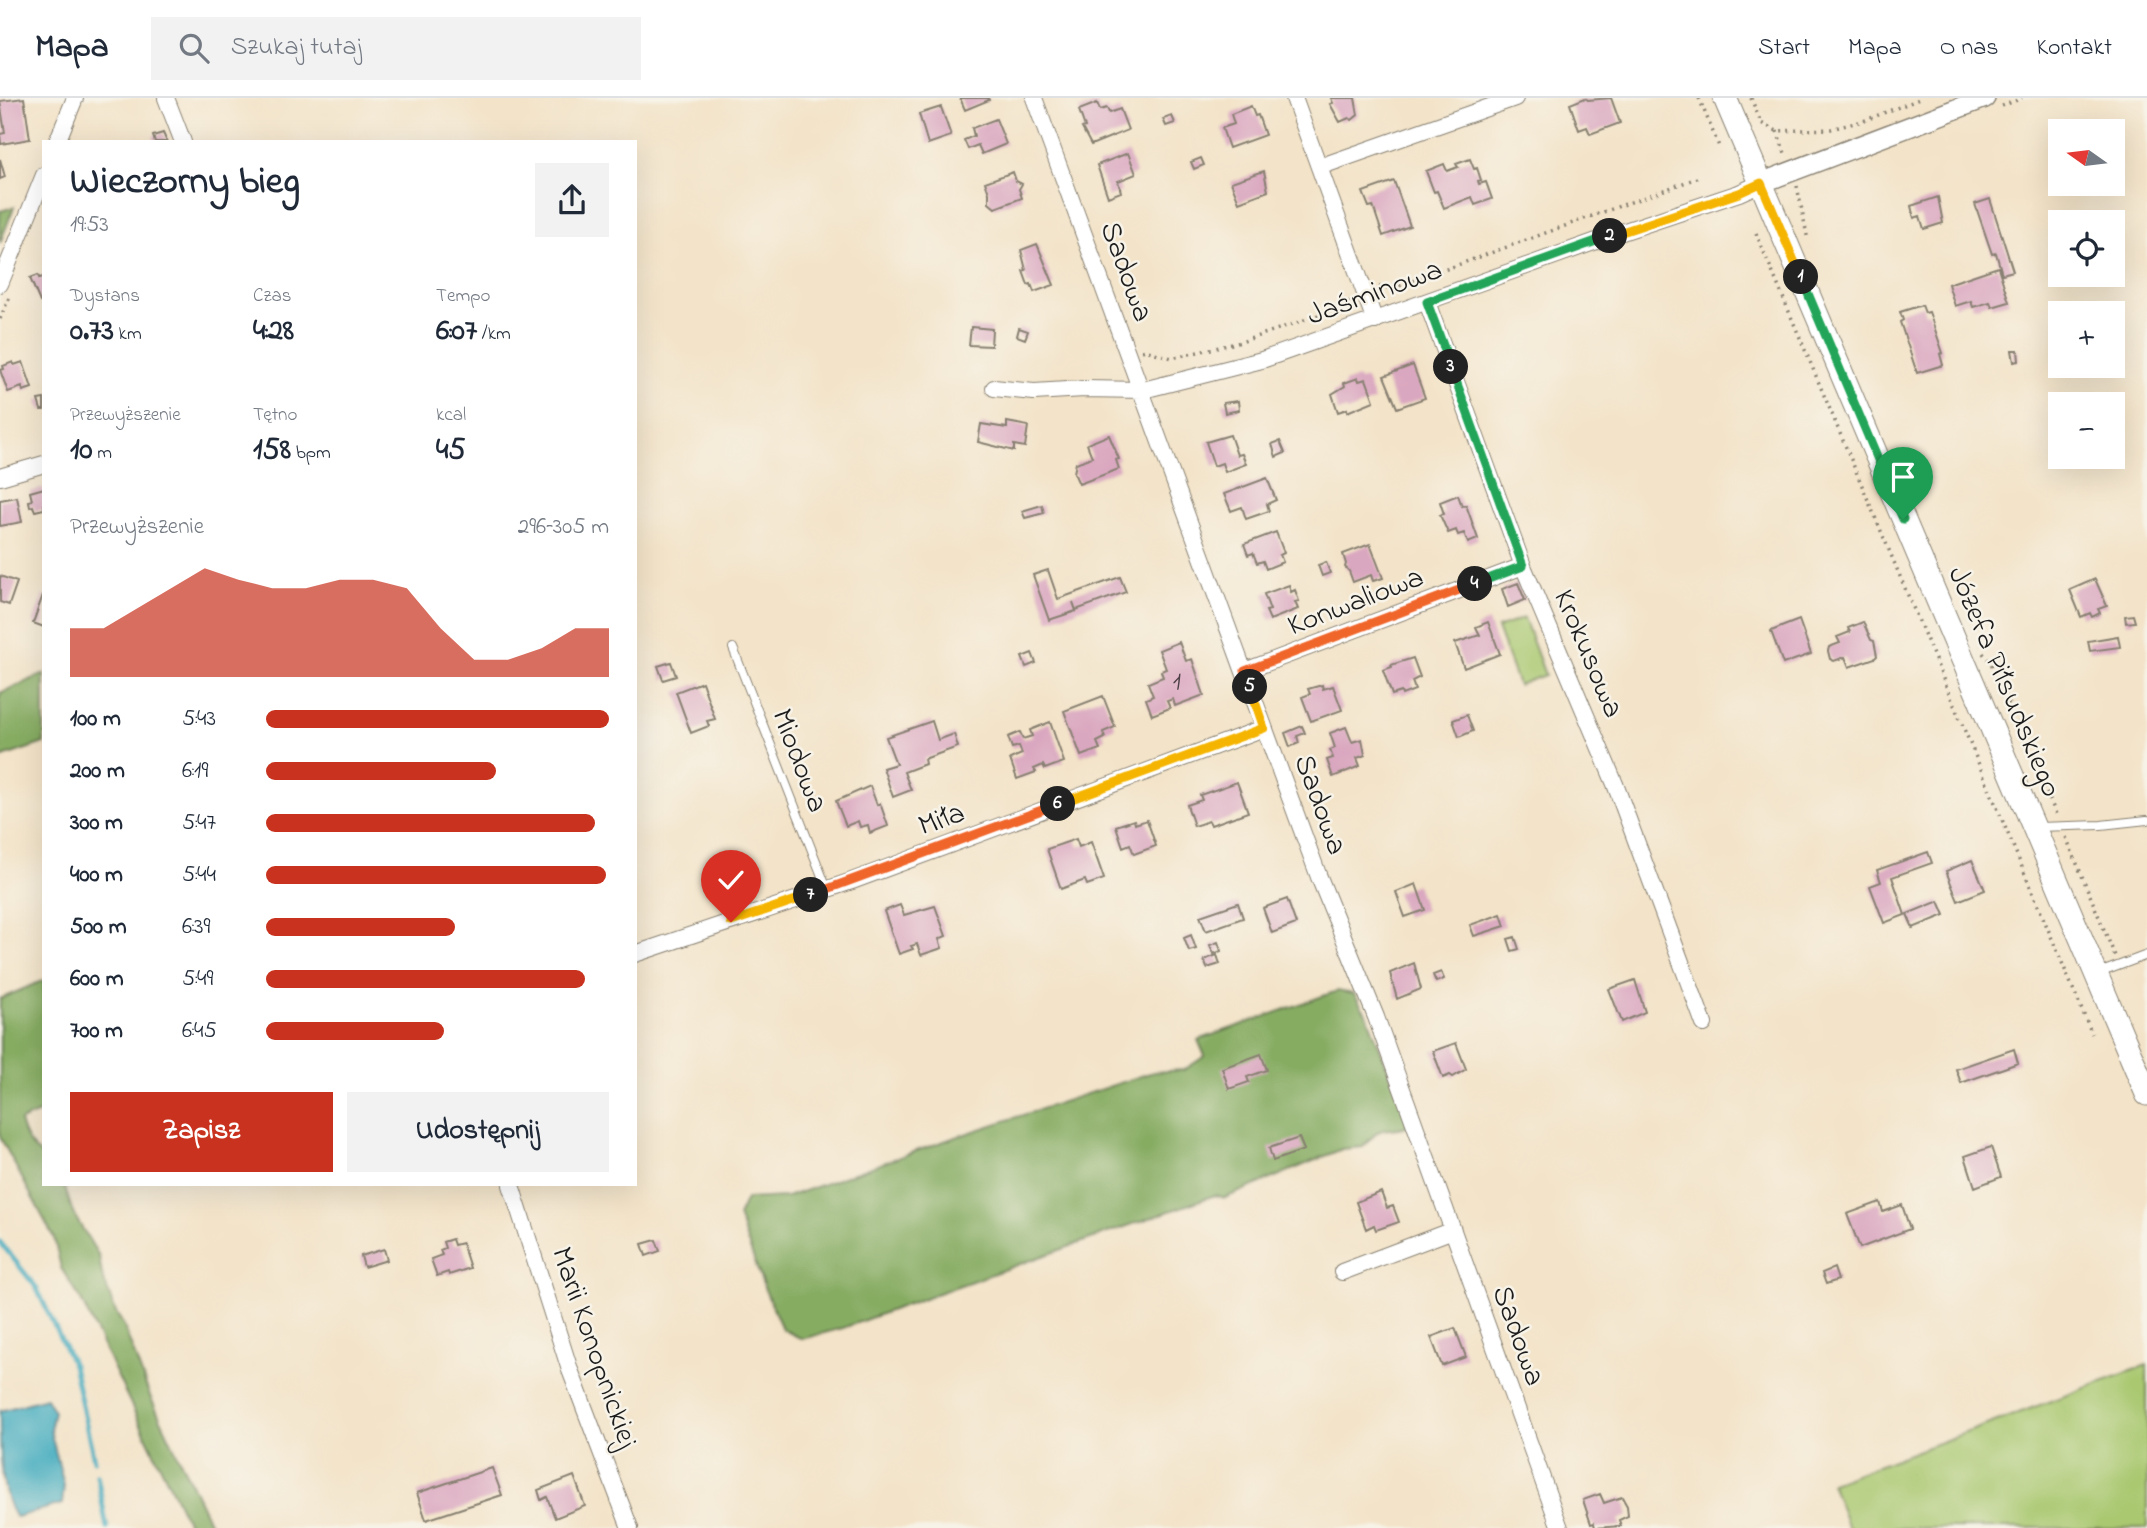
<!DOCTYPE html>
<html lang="pl">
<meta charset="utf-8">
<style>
:root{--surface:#fff;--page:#f2f2f3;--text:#1f2937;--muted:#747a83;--line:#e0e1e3;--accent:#c8321e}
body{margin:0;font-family:"Indie Flower",sans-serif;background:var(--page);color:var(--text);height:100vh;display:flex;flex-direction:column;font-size:26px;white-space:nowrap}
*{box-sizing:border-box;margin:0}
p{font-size:23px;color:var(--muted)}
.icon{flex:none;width:38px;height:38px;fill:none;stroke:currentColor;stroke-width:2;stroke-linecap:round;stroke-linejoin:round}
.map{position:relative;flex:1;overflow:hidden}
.panel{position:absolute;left:42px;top:42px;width:595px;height:1046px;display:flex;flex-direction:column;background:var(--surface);border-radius:0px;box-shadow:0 7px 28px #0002}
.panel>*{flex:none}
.needle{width:46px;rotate:284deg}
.tools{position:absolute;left:2048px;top:21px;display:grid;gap:14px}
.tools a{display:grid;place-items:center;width:77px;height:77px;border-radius:0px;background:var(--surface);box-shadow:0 7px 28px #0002;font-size:35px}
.pin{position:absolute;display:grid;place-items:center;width:60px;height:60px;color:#fff;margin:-72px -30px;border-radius:50% 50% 50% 0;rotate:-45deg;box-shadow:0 0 7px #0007}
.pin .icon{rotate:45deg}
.km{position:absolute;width:35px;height:35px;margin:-18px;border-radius:50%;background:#222;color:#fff;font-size:19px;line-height:35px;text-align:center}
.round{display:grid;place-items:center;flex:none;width:74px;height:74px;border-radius:0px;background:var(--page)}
.headline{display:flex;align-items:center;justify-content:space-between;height:119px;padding:0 28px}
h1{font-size:38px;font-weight:700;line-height:52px}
.metrics{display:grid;grid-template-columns:repeat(3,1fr);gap:10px;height:119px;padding:7px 28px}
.metrics div{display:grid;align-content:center}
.metrics b{font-size:30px;font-weight:700}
.metrics small{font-size:19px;font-weight:400}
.metrics p{font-size:19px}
.chart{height:196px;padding:14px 28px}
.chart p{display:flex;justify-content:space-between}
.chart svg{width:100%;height:126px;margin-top:7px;fill:var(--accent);opacity:.7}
.action{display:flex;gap:14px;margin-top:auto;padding:14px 28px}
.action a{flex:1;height:80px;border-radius:0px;background:var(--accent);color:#fff;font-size:28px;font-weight:700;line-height:80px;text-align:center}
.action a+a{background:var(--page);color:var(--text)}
ul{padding:0 28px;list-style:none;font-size:23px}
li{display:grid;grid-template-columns:112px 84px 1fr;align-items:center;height:52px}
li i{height:18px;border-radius:9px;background:var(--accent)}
header{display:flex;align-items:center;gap:42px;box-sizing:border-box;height:98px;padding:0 35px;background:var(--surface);border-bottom:2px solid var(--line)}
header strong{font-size:33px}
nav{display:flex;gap:38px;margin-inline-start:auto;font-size:24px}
.search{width:490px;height:63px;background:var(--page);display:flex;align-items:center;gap:18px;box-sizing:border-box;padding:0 24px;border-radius:0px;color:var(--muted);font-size:26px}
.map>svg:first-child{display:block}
.green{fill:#a9c870;stroke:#627246;stroke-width:2}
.forest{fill:#86ac62;stroke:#51643f;stroke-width:2}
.water{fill:#3faabe;stroke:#2e636d;stroke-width:2}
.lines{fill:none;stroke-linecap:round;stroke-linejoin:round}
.stream{stroke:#3faabe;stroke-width:5}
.building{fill:#daa7c0}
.service-casing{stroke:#888072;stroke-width:10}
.minor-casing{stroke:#888072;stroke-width:18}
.tertiary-casing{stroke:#888072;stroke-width:22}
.secondary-casing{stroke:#888072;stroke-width:25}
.path{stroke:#888072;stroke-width:3.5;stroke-dasharray:2 5;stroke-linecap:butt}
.service{stroke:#fff;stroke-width:8}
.minor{stroke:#fff;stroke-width:16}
.tertiary{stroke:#fff;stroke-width:19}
.secondary{stroke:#fff;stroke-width:23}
.split-1-casing{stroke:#fff;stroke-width:14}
.split-2-casing{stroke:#fff;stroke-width:14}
.split-3-casing{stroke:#fff;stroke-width:14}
.split-4-casing{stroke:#fff;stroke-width:14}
.split-5-casing{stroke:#fff;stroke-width:14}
.split-6-casing{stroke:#fff;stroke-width:14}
.split-7-casing{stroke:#fff;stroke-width:14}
.split-8-casing{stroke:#fff;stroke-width:14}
.split-1{stroke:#22a559;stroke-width:9}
.split-2{stroke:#f5b400;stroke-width:9}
.split-3{stroke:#22a559;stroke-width:9}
.split-4{stroke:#22a559;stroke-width:9}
.split-5{stroke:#f0652b;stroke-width:9}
.split-6{stroke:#f5b400;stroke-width:9}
.split-7{stroke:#f0652b;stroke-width:9}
.split-8{stroke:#f5b400;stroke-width:9}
.labels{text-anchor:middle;stroke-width:5;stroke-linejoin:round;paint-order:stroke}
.number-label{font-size:26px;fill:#4c3f45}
.street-label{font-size:30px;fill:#1c1c1c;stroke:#f7f3e8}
</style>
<header>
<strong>Mapa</strong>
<div class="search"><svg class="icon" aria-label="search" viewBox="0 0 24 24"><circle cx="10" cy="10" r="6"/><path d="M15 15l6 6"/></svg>Szukaj tutaj</div>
<nav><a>Start</a><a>Mapa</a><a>O nas</a><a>Kontakt</a></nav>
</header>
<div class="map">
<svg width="2147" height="1430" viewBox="0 0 2147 1430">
<rect width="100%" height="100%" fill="#f7f3e8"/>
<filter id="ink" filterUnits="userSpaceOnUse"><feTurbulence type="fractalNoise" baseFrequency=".0143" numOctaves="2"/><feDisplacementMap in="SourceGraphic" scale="14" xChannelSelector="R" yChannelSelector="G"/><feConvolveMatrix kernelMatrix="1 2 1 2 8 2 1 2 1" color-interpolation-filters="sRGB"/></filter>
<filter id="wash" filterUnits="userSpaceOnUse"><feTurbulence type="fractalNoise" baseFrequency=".00686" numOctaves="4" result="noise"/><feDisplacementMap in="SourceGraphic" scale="28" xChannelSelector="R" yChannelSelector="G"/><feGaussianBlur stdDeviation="1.57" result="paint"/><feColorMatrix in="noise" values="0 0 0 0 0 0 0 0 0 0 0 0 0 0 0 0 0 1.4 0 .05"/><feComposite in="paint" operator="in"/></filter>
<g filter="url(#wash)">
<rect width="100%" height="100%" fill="#f3e3c8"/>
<path class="green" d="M1524 520 1545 577 1518 587 1497 530Z
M2147 1267V1430H1848L1831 1385Z"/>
<path class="forest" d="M14 109 0 145V113Z
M44 576V645L0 660V595Z
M44 882V1013L20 1023C24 1039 30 1050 44 1058V1087H64L73 1115 99 1158 102 1177 116 1215 123 1226 150 1298 212 1430H190L81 1202 61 1170 54 1140 0 1039V901Z
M1337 893 1354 896 1367 917 1408 1021 1407 1028C1380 1036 1386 1023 1363 1049L1342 1051 1225 1100 1215 1097 938 1195 843 1230 802 1241 782 1231 765 1192 738 1118 746 1101 787 1099 953 1040 1153 974 1184 972 1205 958 1198 942Z"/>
<path class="water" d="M46 1300 54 1314 50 1332 64 1387 62 1406 16 1419C0 1401 0 1342 0 1313Z"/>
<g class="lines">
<path class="stream" d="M0 1144 36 1189 73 1267 94 1362
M97 1377 107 1430"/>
</g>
<g id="blocks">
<path class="building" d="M24 0 30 41 1 46 0 36 5 35 0 3Z
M960 0H988L989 2 965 12Z
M1331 0H1355L1358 17 1352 22 1349 20 1340 24 1330 6 1333 5Z
M1585 0 1588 2 1611 0 1620 25 1590 36 1587 29 1579 32 1570 6Z
M1097 5 1100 12 1107 10 1109 15 1120 11 1128 32 1091 47 1082 30 1085 29 1079 12Z
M1251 8 1255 18 1258 17 1265 37 1229 50 1222 30 1234 26 1231 16Z
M941 9 951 38 928 46 919 16Z
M1172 18 1175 25 1166 28 1163 21Z
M996 21 1006 46 982 56 978 47 968 51 964 42 974 38 972 30Z
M163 35 167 44H155L153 38Z
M1128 55 1136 76 1118 83 1121 94 1108 99 1097 67Z
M1201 60 1204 67 1194 71 1191 64Z
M0 61 5 79 0 81Z
M1470 61 1474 71 1477 70 1481 82 1478 83 1479 86 1486 84 1492 101 1475 107 1472 99 1444 110 1437 93 1434 94 1426 73 1444 66 1447 73 1458 69 1456 66Z
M1264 73 1268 93 1239 104 1231 84Z
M1013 74 1016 83 1022 86 1019 91 1022 100 995 110 989 105V95L985 84Z
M1394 83 1410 128 1383 138 1373 108 1369 109 1363 94Z
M1938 99 1943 125 1924 131 1920 118 1914 120 1911 108Z
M1990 101 2013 173 2002 176 1996 155 1992 156 1975 106Z
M1037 146 1054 187 1034 194 1031 186 1028 187 1023 173 1026 172 1021 152Z
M1998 169 2009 204 1992 209 1990 204 1973 209 1971 203 1955 208 1948 186Z
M38 177 39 180 44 179V203L40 204 30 180Z
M1922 207 1925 215 1929 214 1943 255 1940 256 1943 267 1917 275 1900 224 1903 222 1900 214Z
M971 229 992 231 991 248 969 247Z
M1019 230 1028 233 1025 241 1017 238Z
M2012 252H2018L2019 263 2014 264Z
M13 264 14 267 23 264 32 290 23 293 22 289 8 294 0 272 4 271 3 268Z
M1413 267 1425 300 1397 310 1384 278Z
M1358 280 1359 283 1366 281 1374 303 1347 314V311L1338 314 1332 296 1345 288 1344 285Z
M44 301V312H41L38 302Z
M1238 303 1239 312 1225 315 1223 305Z
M1007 324 1028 328 1025 349 1014 347V353L978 344 981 326 1007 330Z
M1109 337 1119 361 1116 362 1119 371 1079 386 1074 375 1076 365 1092 359 1087 346Z
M1230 337 1237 357 1242 356 1246 366 1225 374 1222 365 1214 368 1206 344Z
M1280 343 1285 355 1276 359 1272 346Z
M1267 380 1276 402 1267 406 1269 413 1246 421 1242 409 1231 413 1224 396Z
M44 390V411L35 413 33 408 30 409 29 403 32 402 30 394Z
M1458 397 1462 408 1466 407 1478 441 1468 445 1464 435 1458 437 1456 432 1448 435 1440 417 1444 416 1440 404Z
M17 399 22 424 0 428V402Z
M1042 407 1044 415 1025 420 1022 413Z
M1276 434 1284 455 1280 457 1283 464 1266 471 1263 463 1257 465 1253 455 1248 457 1244 446Z
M1370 446 1383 480 1373 483 1371 477 1353 484 1349 473 1345 469 1346 466 1343 456Z
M1326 464 1330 475 1322 478 1318 467Z
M1048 472 1058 501 1120 479 1126 494 1076 512 1073 504 1076 513 1049 522 1033 477Z
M0 478 17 484 9 507 0 504Z
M2095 481 2107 508 2098 511 2100 515 2092 519 2090 515 2081 519 2070 492Z
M1518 485 1525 502 1508 509 1502 491Z
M1289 487 1291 494 1295 492 1299 503 1295 504 1298 511 1270 522 1266 513 1270 512 1264 496Z
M43 497H44V529L33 525Z
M2133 517 2135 524 2126 525 2125 518Z
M1799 522 1811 556 1783 566 1771 533Z
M1488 524 1500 556 1464 570 1455 545 1480 537 1476 529Z
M1863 524 1871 542 1874 543 1877 558 1875 560 1849 569 1845 559 1834 563 1830 561 1828 553 1829 549 1840 545 1837 539 1850 534 1848 530Z
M2118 538 2120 549 2090 553 2088 543Z
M1179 544 1186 563 1192 561 1204 597 1175 608 1173 601 1167 603 1170 610 1152 617 1146 601 1153 598 1148 585 1163 579 1161 573 1166 571 1159 552Z
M1032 555 1036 565 1026 569 1022 559Z
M1413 560 1420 579 1412 583 1415 592 1402 597 1401 594 1392 597 1383 572 1392 569 1391 567Z
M671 564 676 578 663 582 658 568Z
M702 584 715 621 707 623 709 628 691 635 676 594Z
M1322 587 1323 591 1333 588 1342 612 1311 623 1302 599 1310 596 1308 591Z
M1103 598 1115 629 1103 634 1105 640 1097 644 1100 651 1081 658 1064 613Z
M1467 617 1473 633 1459 639 1453 622Z
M932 623 938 642 954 636 958 649 924 661 925 666 904 674 911 692 893 699 883 670 896 666 886 639Z
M1050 624 1064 664 1045 671 1043 667 1034 671 1036 674 1017 681 1010 661 1022 656 1019 648 1012 650 1008 639 1020 634 1023 641 1032 638 1030 632Z
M1302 628 1305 635 1297 638 1299 645 1290 649 1285 635Z
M1346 629 1352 644 1362 641 1365 657 1357 660 1360 668 1333 679 1327 662 1333 660 1330 652 1335 650 1330 635Z
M1237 684 1248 714 1211 727 1209 723 1194 728 1187 707 1202 702 1200 697Z
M870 688 877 707 880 705 888 728 870 735 868 727 860 729 858 723 846 728 836 703Z
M1134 722 1135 726 1147 722 1156 748 1134 756 1130 746 1123 749 1116 728Z
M1076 741 1079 749 1091 744 1104 781 1087 787 1085 782 1061 791 1047 751Z
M1928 754 1932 765 1892 779 1905 817 1884 825 1870 788 1881 784 1877 772Z
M1972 762 1985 792 1958 803 1946 773Z
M1416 786 1425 812 1405 819 1396 794Z
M1287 801 1296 826 1272 835 1263 810Z
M1939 803 1945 817 1913 830 1907 816Z
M1238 805 1243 820 1206 833 1200 818Z
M900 807 904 817 935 808 946 838 939 841 942 850 921 857 917 846 911 848 913 851 899 856 884 813Z
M1501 816 1505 828 1474 838 1470 827Z
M1191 837 1196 851 1189 853 1184 840Z
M1515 839 1519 851 1512 853 1508 841Z
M1218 844 1221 853 1214 856 1210 847Z
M1217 857 1220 866 1207 870 1204 862Z
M1414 865 1421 891 1397 901 1390 875Z
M1441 874 1444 881 1436 884 1433 877Z
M1635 882 1645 914 1622 924 1609 891Z
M1456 945 1466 971 1453 979 1450 977 1443 980 1433 953Z
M2014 951 2018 965 1961 985 1956 971Z
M1261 956 1267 972 1247 979 1249 984 1229 991 1222 970Z
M1299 1040 1304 1052 1273 1063 1269 1050Z
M1991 1049 2001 1079 1975 1089 1965 1058Z
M1381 1094 1387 1110 1393 1108 1399 1124 1376 1132 1374 1127 1366 1131 1356 1104Z
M1880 1104 1883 1114 1902 1107 1910 1131 1860 1150 1847 1116Z
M452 1141 454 1147 462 1145 470 1170 449 1177 448 1174 437 1178 431 1161 442 1157 440 1152 445 1150 443 1144Z
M656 1142 660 1153 646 1158 642 1146Z
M384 1151 387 1162 364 1169 361 1158Z
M1834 1170 1838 1182 1826 1186 1822 1175Z
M1455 1230 1466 1259 1442 1268 1431 1239Z
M492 1370 502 1397 426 1422 417 1395Z
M574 1378 585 1408 555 1420 547 1399 541 1402 538 1392Z
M1600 1396 1604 1405 1622 1399 1627 1408 1628 1418 1619 1422 1621 1428 1595 1430 1594 1425 1591 1426 1583 1402Z"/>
</g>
</g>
<g filter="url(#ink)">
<use href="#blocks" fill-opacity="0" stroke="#888072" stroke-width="2"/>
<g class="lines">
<defs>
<path id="service" d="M733 550 827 791
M2038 729 2101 727 2147 722
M2099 875 2147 857"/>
<path id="minor" d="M166 0 183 44
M1034 0 1319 779 1376 919 1560 1430
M1294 0 1375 223
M57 44 75 0
M1319 69 1515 0
M0 186 44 77
M1427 204 1523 468 1615 686 1704 926
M994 290 1034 294 1084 291 1143 292 1262 262 1622 134 1739 95 1761 85
M0 379 44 366
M1245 573 1523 468
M635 856 852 783 1264 630
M511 1087 570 1272 630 1430
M1342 1174 1453 1132"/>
<path id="tertiary" d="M1761 85 1985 0"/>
<path id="secondary" d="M1725 0 2147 996"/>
</defs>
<use href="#service" class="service-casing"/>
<use href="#minor" class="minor-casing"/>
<use href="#tertiary" class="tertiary-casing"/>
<use href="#secondary" class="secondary-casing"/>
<path class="path" d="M1699 0 1720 51
M1751 0 1761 25 1777 33 1831 31 1863 23 1922 0
M2002 8 2022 0
M1777 33 1786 58
M1797 88 1808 142
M1756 135 2092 936
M1379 189 1394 190 1697 80
M0 221 9 200
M1142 253 1145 252 1172 260 1241 244 1330 213 1350 203
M1983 555 1991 565 2056 716
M2066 739 2115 858"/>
<use href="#service" class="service"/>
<use href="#minor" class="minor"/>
<use href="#tertiary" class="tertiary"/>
<use href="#secondary" class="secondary"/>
</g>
</g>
<g class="lines" filter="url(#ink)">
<defs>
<path id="split-1" d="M1801 179 1903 421"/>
<path id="split-2" d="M1610 138 1739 95 1761 85 1801 179"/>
<path id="split-3" d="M1451 269 1427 204 1610 138"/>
<path id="split-4" d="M1451 269 1523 468 1475 486"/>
<path id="split-5" d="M1250 589 1245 573 1475 486"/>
<path id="split-6" d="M1058 706 1264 630 1250 589"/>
<path id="split-7" d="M811 797 1058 706"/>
<path id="split-8" d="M731 824 811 797"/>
</defs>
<use href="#split-1" class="split-1-casing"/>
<use href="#split-2" class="split-2-casing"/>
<use href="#split-3" class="split-3-casing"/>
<use href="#split-4" class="split-4-casing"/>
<use href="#split-5" class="split-5-casing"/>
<use href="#split-6" class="split-6-casing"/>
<use href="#split-7" class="split-7-casing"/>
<use href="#split-8" class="split-8-casing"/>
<use href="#split-1" class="split-1"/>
<use href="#split-2" class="split-2"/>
<use href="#split-3" class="split-3"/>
<use href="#split-4" class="split-4"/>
<use href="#split-5" class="split-5"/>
<use href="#split-6" class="split-6"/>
<use href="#split-7" class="split-7"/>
<use href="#split-8" class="split-8"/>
</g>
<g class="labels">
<g class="number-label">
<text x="1177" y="591">1</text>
</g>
<g class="street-label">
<text transform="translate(1128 173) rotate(70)" y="10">Sadowa</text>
<text transform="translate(1374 193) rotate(-20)" y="10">Jaśminowa</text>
<text transform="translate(1355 502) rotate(-21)" y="10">Konwaliowa</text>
<text transform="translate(1590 555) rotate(67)" y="10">Krokusowa</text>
<text transform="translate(2006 583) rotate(67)" y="10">Józefa Piłsudskiego</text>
<text transform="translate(801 662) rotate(69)" y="10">Miodowa</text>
<text transform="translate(1322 706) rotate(70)" y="10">Sadowa</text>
<text transform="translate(941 720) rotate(-20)" y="10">Miła</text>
<text transform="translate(1520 1237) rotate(70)" y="10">Sadowa</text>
<text transform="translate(596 1249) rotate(71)" y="10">Marii Konopnickiej</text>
</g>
</g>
</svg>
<div class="tools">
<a><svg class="needle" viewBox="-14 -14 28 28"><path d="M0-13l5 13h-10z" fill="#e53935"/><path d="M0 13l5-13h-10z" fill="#747a83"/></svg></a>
<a><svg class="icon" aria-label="locate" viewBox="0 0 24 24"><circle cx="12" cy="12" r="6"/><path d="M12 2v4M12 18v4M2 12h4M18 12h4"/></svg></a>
<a>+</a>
<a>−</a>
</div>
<div class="pin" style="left:1903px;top:421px;background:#1e9e55"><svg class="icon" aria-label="arrive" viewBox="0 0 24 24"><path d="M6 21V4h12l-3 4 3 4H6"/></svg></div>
<div class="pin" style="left:731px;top:824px;background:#d93025"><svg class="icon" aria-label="check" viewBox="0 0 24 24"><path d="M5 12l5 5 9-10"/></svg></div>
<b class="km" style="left:1801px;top:179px">1</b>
<b class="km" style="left:1610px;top:138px">2</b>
<b class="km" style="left:1451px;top:269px">3</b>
<b class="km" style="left:1475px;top:486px">4</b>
<b class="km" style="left:1250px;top:589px">5</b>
<b class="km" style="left:1058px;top:706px">6</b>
<b class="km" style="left:811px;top:797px">7</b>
<section class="panel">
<div class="headline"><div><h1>Wieczorny bieg</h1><p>19:53</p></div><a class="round"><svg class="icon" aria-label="share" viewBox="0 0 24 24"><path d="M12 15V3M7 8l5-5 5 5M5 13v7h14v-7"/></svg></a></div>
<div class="metrics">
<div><p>Dystans</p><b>0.73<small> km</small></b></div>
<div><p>Czas</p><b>4:28</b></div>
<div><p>Tempo</p><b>6:07<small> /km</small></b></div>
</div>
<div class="metrics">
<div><p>Przewyższenie</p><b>10<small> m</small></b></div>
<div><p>Tętno</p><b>158<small> bpm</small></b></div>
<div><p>kcal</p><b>45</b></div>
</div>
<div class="chart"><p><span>Przewyższenie</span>296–305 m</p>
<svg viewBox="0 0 160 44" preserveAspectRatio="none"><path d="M0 44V27L10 27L20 20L30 13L40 6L50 10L60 13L70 13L80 10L90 10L100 13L110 27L120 38L130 38L140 34L150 27L160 27V44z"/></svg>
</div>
<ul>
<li><b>100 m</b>5:43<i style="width:100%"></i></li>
<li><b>200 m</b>6:19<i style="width:67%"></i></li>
<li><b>300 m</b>5:47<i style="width:96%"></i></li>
<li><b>400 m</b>5:44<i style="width:99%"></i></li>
<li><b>500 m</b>6:39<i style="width:55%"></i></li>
<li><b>600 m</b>5:49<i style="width:93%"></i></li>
<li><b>700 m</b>6:45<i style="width:52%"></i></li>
</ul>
<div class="action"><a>Zapisz</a><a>Udostępnij</a></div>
</section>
</div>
